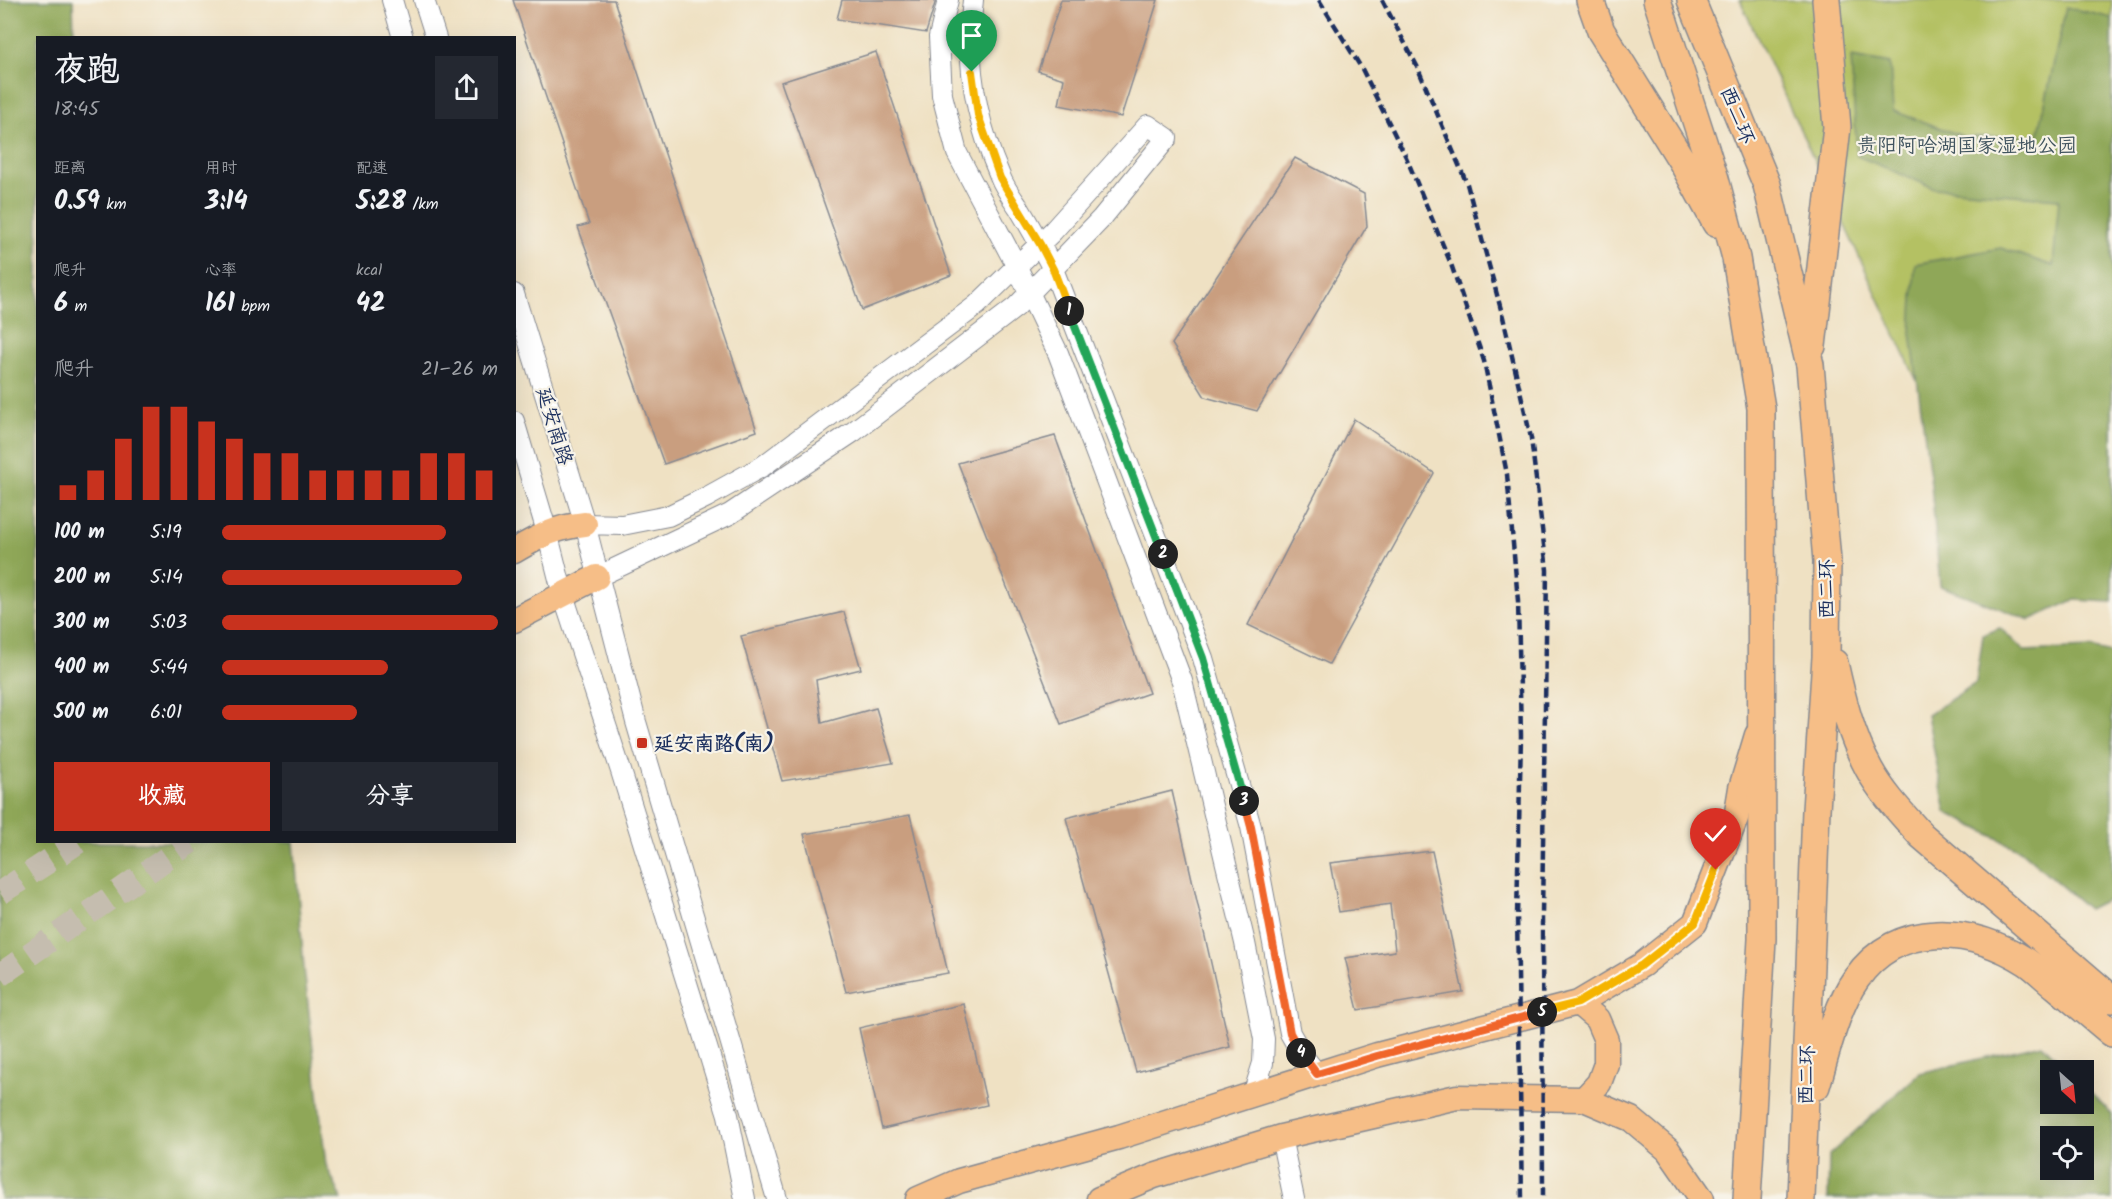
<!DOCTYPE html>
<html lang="zh">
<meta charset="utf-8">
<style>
:root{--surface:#171b24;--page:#242831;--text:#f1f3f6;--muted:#9ea1a6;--accent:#c8321e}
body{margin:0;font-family:Kalam,"LXGW WenKai TC",sans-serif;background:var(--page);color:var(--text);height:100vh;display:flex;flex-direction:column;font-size:22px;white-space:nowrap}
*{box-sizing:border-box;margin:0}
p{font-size:20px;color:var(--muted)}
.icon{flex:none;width:33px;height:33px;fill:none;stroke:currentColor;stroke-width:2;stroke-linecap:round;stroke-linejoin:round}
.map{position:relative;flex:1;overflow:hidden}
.side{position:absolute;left:36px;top:36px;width:480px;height:807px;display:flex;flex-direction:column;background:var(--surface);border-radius:0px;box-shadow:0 6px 24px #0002}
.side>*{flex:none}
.needle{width:39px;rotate:153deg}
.controls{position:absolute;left:2040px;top:1060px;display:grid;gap:12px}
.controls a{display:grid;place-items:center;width:54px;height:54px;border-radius:0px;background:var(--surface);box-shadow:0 6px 24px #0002;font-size:30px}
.pin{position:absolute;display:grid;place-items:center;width:51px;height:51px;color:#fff;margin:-62px -26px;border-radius:50% 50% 50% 0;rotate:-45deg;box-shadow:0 0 6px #0007}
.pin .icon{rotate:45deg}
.km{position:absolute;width:30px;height:30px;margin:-15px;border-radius:50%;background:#222;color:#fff;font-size:16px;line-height:30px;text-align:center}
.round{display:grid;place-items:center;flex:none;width:63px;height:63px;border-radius:0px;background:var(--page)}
.overview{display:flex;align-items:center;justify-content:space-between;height:102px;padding:0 18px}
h1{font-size:33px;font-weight:700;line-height:45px}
.metrics{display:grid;grid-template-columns:repeat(3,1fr);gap:9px;height:102px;padding:6px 18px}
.metrics div{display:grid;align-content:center}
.metrics b{font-size:26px;font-weight:700}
.metrics small{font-size:16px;font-weight:400}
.metrics p{font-size:16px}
.chart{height:168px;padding:12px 18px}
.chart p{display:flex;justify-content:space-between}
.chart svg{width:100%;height:108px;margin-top:6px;stroke:var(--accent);stroke-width:6}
.action{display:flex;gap:12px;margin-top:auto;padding:12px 18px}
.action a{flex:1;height:69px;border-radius:0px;background:var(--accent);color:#fff;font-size:24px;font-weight:700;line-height:69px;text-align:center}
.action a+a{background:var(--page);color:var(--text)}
ul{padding:0 18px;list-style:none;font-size:20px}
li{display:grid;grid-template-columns:96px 72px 1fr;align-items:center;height:45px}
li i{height:15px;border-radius:8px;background:var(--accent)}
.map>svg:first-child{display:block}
.green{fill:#b4c163;stroke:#687860;stroke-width:1.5}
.forest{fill:#8fa759;stroke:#556b5c;stroke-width:1.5;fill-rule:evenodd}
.building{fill:#c99e7f}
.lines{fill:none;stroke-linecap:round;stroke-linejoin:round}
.major-tunnel{stroke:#c5bdaf;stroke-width:24;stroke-dasharray:24 12;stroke-linecap:butt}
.minor-casing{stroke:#858890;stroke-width:22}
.major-casing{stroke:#858890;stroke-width:27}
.highway-casing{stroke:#858890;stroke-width:30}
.minor{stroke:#fff;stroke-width:20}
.major{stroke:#f6be87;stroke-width:24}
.highway{stroke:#f6be87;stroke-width:27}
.rail{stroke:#1b2f5e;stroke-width:4.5;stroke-dasharray:9 4.5;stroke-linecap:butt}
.split-1-casing{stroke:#fff;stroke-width:12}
.split-2-casing{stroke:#fff;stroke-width:12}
.split-3-casing{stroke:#fff;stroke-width:12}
.split-4-casing{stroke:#fff;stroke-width:12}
.split-5-casing{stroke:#fff;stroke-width:12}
.split-6-casing{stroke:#fff;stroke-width:12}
.split-1{stroke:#f5b400;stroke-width:8}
.split-2{stroke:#22a559;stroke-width:8}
.split-3{stroke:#22a559;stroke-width:8}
.split-4{stroke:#f0652b;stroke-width:8}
.split-5{stroke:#f0652b;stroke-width:8}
.split-6{stroke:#f5b400;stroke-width:8}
.poi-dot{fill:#c8321e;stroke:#f7f3e8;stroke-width:2}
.labels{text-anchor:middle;stroke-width:4.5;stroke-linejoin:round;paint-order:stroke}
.street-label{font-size:20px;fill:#1b2f5e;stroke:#f7f3e8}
.park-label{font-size:20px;fill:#41545f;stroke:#f7f3e8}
.poi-label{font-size:20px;font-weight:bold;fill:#1b2f5e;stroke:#f7f3e8;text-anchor:start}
</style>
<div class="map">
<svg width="2112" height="1199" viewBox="0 0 2112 1199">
<rect width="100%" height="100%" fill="#f7f3e8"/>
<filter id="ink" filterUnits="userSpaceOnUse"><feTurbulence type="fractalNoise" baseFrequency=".0167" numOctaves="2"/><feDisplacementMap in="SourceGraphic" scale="12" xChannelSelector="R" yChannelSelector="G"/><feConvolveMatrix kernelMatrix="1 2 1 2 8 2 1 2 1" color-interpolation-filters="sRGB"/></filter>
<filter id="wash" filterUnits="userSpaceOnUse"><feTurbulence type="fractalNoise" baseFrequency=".008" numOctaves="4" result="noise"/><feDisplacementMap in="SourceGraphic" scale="24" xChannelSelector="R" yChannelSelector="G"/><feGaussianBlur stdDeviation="1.35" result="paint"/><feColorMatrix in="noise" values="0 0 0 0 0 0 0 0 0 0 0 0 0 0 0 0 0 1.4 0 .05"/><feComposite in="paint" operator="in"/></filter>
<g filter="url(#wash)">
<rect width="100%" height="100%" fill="#efe1c3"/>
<path class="green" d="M1740 0H2112V526L1955 463Z"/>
<path class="forest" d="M0 0H73L74 37 38 38V842H294L304 968 326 1165 342 1199H0Z
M2066 7 2112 18V602L2074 600 2030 620 1940 586 1931 484 1911 333 1915 264 2001 248 2053 266 2059 199 1934 188 1857 156 1851 57 1890 64 1893 111 1965 137 2038 136Z
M2000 628 2024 651 2090 648 2112 653V897L2088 909 2020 850 1946 812 1927 715 1976 683 1983 635Z
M2042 1044 2069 1071H2050V1104H2084V1085L2112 1114V1199H1828L1829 1155 1920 1073ZM2050 1137H2084V1170H2050Z"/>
<g id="blocks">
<path class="building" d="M513 0H614L757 431 664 464 578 227 589 224Z
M842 0H936L926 33 837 19Z
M1061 0H1158L1121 117 1059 105 1064 79 1038 71Z
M876 52 951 275 862 310 781 82Z
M1295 158 1364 194 1367 226 1257 411 1205 397 1172 344Z
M1354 419 1434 473 1329 664 1248 625Z
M1055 436 1149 693 1061 724 958 463Z
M844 612 861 669 816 680 822 723 876 708 893 763 782 781 741 636Z
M1172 791 1230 1047 1136 1072 1066 818Z
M910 815 948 973 846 992 804 834Z
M1432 851 1463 992 1358 1010 1345 958 1395 951 1390 904 1339 912 1330 863Z
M964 1004 987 1105 882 1129 859 1028Z"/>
</g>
</g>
<g filter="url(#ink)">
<use href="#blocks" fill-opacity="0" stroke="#858890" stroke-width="1.5"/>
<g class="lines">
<path class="major-tunnel" d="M0 893 78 842
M0 975 190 842"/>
<defs>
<path id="minor" d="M392 0 403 38
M424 0 436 38
M948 0 939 37 942 95 957 153 1017 267 1058 353 1182 681 1245 943 1264 1039 1263 1063 1253 1095
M973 0C965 60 976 121 1000 176 1004 187 1012 198 1019 208 1031 228 1042 248 1053 269L1203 658 1251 827 1290 1033 1303 1056 1317 1074
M514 294 585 524 636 722 777 1199
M514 421 547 532 563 595 621 771 728 1115 745 1199
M585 524 622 525 668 516 707 497 763 466 977 305 1053 231 1148 125 1167 138 1101 219 1016 307 853 432 730 514 597 577
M1281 1137 1294 1199"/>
<path id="major" d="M514 551C540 536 556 527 585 524
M514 620 597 577
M1578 1003 1597 1019 1606 1040V1064L1599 1083 1584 1099
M918 1199 959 1181 1119 1137 1377 1055 1578 1003 1642 965 1695 923 1736 818 1741 788 1757 735
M1099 1199 1154 1176 1281 1137 1457 1097 1584 1099 1631 1119 1668 1150 1702 1199"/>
<path id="highway" d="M1590 0 1601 31 1682 161 1716 223
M1657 0 1715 179 1736 258 1761 408 1762 939 1747 1199
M1691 0 1767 185 1810 365 1827 561 1826 657 1816 810 1801 1199
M1812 346 1837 127 1826 0
M1834 663C1842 699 1851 736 1869 769 1882 793 1902 814 1921 835L2112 999
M1816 1086C1826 1053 1836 1007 1856 979 1898 919 1971 927 2027 962 2037 969 2046 978 2056 986 2074 1001 2093 1017 2112 1033"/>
</defs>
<use href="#minor" class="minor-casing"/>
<use href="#major" class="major-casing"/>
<use href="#highway" class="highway-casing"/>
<use href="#minor" class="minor"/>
<use href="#major" class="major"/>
<use href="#highway" class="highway"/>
<path class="rail" d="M1319 0 1362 69 1406 157 1451 264 1484 361 1507 474 1518 601 1521 736 1517 916 1522 1199
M1382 0 1417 66 1467 184 1503 317 1531 438 1547 570 1542 916 1543 1199"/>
</g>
</g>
<g class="lines" filter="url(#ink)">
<defs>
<path id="split-1" d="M972 72 978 115 1000 178 1040 244 1053 269 1069 311"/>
<path id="split-2" d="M1069 311 1163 554"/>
<path id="split-3" d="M1163 554 1203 658 1244 801"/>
<path id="split-4" d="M1244 801 1251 827 1290 1033 1301 1053"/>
<path id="split-5" d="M1301 1053 1317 1074 1377 1056 1542 1012"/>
<path id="split-6" d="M1542 1012 1578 1003 1642 965 1695 923 1716 870"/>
</defs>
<use href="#split-1" class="split-1-casing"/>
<use href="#split-2" class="split-2-casing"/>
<use href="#split-3" class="split-3-casing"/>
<use href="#split-4" class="split-4-casing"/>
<use href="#split-5" class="split-5-casing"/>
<use href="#split-6" class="split-6-casing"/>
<use href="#split-1" class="split-1"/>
<use href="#split-2" class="split-2"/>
<use href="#split-3" class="split-3"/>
<use href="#split-4" class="split-4"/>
<use href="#split-5" class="split-5"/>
<use href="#split-6" class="split-6"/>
</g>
<rect class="poi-dot" x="636" y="737" width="12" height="12" rx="3"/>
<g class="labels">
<g class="street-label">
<text transform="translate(1738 115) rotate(68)" y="7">西二环</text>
<text transform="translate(555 426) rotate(73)" y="7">延安南路</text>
<text transform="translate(1826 589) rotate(-90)" y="7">西二环</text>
<text transform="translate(1806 1075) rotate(-88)" y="7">西二环</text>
</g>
<g class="park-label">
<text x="1967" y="152">贵阳阿哈湖国家湿地公园</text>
</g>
<g class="poi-label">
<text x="654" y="750">延安南路(南)</text>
</g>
</g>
</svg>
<div class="controls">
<a><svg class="needle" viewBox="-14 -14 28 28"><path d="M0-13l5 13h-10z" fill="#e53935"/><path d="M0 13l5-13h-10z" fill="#9ea1a6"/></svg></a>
<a><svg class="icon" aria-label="locate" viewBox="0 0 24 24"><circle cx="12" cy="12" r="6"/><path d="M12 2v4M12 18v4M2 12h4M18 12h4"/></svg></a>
</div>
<div class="pin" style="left:972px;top:72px;background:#1e9e55"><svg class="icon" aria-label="arrive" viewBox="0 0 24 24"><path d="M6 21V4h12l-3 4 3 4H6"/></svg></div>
<div class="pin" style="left:1716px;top:870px;background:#d93025"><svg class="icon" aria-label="check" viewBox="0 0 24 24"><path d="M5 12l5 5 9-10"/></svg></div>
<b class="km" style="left:1069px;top:311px">1</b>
<b class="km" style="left:1163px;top:554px">2</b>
<b class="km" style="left:1244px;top:801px">3</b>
<b class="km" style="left:1301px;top:1053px">4</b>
<b class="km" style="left:1542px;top:1012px">5</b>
<section class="side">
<div class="overview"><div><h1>夜跑</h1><p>18:45</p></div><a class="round"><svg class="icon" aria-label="share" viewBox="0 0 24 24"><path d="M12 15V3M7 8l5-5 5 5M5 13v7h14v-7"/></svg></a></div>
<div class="metrics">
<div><p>距离</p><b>0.59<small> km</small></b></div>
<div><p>用时</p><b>3:14</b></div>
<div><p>配速</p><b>5:28<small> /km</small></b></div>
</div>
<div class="metrics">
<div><p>爬升</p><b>6<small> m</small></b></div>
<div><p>心率</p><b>161<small> bpm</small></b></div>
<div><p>kcal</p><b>42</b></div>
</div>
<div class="chart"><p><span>爬升</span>21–26 m</p>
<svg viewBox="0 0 160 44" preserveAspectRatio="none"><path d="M5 44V38M15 44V32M25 44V19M35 44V6M45 44V6M55 44V12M65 44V19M75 44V25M85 44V25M95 44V32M105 44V32M115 44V32M125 44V32M135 44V25M145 44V25M155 44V32"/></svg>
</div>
<ul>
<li><b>100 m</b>5:19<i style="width:81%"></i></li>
<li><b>200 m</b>5:14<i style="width:87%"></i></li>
<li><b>300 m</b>5:03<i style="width:100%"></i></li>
<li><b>400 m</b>5:44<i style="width:60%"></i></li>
<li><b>500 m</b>6:01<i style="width:49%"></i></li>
</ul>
<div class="action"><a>收藏</a><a>分享</a></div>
</section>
</div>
